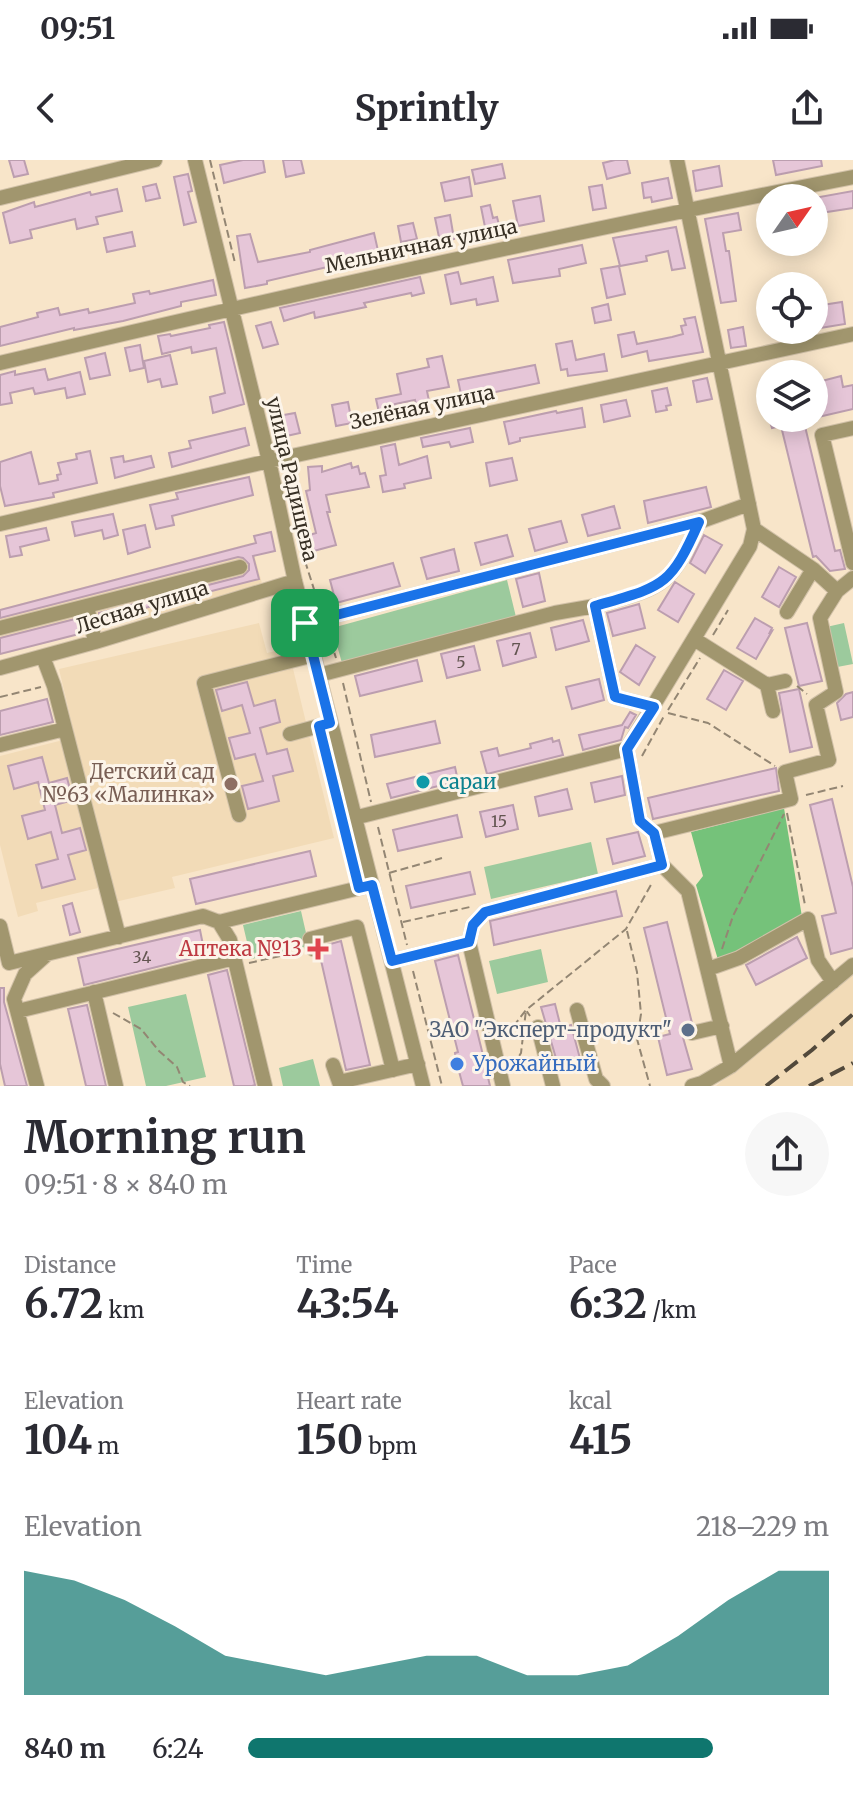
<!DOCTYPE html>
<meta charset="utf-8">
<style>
:root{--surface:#fff;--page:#f7f7f7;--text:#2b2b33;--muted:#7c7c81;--accent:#0f766e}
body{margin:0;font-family:Merriweather,serif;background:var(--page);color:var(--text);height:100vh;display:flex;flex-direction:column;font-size:30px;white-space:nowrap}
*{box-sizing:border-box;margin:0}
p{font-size:26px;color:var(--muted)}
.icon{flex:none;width:44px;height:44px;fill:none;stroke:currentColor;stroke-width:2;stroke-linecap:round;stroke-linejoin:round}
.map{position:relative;height:926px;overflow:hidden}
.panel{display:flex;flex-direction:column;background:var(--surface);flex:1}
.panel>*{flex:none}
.needle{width:52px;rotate:56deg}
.tools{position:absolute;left:756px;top:24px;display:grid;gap:16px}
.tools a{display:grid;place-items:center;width:72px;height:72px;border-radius:50%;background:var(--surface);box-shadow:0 4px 20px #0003;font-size:40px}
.pin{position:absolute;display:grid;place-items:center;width:68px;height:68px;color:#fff;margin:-34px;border-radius:16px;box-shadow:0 4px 12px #0006}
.round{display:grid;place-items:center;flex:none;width:84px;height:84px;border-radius:42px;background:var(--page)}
.headline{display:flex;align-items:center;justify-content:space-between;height:136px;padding:0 24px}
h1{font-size:44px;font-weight:700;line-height:60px}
.metrics{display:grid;grid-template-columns:repeat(3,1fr);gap:12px;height:136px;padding:8px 24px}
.metrics div{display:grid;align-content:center}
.metrics b{font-size:40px;font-weight:700}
.metrics small{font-size:22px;font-weight:400}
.metrics p{font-size:22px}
.chart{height:224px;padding:16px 24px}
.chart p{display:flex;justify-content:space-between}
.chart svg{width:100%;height:144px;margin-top:8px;fill:var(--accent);opacity:.7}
ul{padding:0 24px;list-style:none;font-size:26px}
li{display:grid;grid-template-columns:128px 96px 1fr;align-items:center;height:60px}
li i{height:20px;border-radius:10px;background:var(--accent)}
.status{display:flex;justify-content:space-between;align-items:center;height:56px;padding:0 40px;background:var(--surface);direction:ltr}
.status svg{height:22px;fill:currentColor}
header{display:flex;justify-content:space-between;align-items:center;height:104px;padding:0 24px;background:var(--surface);font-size:36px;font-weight:700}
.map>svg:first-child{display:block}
.built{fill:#f2dbb7}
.green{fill:#9cca9d}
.forest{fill:#75c27a}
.building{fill:#e6c6d8;stroke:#bc9eaf;stroke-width:2}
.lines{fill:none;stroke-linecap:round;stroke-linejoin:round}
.minor-casing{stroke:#d1c1a8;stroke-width:16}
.path{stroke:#938673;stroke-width:2;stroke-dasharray:8 4;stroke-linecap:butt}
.minor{stroke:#a1966e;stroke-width:14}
.rail{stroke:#52493b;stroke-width:4;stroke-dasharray:16 8;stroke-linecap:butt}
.route-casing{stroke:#fff;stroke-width:16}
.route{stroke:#1a73e8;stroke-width:10}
.culture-dot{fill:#0f9aa8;stroke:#fcf4e9;stroke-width:3}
.education-dot{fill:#8d6e63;stroke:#fcf4e9;stroke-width:3}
.health-dot{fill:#e0444e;stroke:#fcf4e9;stroke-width:3}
.service-dot{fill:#5c6f8a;stroke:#fcf4e9;stroke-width:3}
.shop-dot{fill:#3f7fe0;stroke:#fcf4e9;stroke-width:3}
.labels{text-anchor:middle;stroke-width:6;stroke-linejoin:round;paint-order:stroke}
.number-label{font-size:16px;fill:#635551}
.street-label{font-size:20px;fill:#372f24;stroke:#fcf4e9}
.education-label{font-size:20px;fill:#785e54;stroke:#fcf4e9;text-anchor:end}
.culture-label{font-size:20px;fill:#0d838f;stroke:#fcf4e9;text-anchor:start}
.health-label{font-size:20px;fill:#be3a42;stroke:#fcf4e9;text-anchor:end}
.service-label{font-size:20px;fill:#4e5e75;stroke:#fcf4e9;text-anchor:end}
.shop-label{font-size:20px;fill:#366cbe;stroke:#fcf4e9;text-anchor:start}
</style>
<div class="status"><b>09:51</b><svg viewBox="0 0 49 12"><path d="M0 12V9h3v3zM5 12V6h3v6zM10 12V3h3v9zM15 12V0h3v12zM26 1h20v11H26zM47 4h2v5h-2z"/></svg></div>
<header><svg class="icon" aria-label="back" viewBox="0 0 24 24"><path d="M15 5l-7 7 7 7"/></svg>Sprintly<svg class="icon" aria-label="share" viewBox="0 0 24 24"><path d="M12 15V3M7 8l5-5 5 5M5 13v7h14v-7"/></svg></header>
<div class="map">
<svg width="853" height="926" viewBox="0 0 853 926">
<rect width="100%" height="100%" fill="#f8e5c9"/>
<path class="built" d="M251 383 263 427 0 495V449Z
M259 463 267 493 288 488 334 678 172 717 175 728 102 745 98 728 36 743 38 751 18 757 0 685V596L75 577 59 509Z
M853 810V926H716Z"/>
<path class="green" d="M507 420 516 457 342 503 332 468Z
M844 463 853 504 832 508 822 468Z
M591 682 598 714 491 739 484 707Z
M301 751 309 786 251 799 243 765Z
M541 789 548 822 497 834 489 801Z
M186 834 206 917 166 926H146L128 847Z
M313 899 320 926H283L279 908Z"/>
<path class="forest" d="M784 648 803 763 721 810 696 725 703 716 691 672Z"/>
<path class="building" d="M9 0H24L28 14 14 17Z
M243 0H263L265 12 224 23 220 5Z
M283 0H301L304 13 286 17Z
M615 0H627L630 13 607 19 603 3Z
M773 0H821L822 6 776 15Z
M502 4 505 18 475 24 472 10Z
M719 6 722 26 696 31 693 11Z
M188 14 192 31 188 32 196 62 184 65 174 17Z
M469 17 472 36 445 41 441 23Z
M668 18 672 38 652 42 651 37 644 38 642 23Z
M156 24 160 38 146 41 143 27Z
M602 25 606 48 593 50 589 27Z
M117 29 122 51 96 57 98 64 77 69 75 59 30 70 32 78 10 83 3 53 34 42 35 47 90 32 91 35Z
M853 31V48L814 54V38Z
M540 36 544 61 518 66 513 41Z
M490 45 493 58 497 57 500 69 486 72 481 47Z
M738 53 741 70 723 73 726 91H729L736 141 721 143 705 59Z
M450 55 454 79 440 82 435 58Z
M413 63 417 79 401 82 398 66Z
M676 67 685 108 672 110 668 91 646 96 647 101 620 106 613 78Z
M132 72 135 86 107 92 104 78Z
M374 73 379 95 267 121V124L245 128 237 76 250 74 258 102 310 92V90Z
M582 85 586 103 559 109 560 116 513 123 508 100Z
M619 106 625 134 607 138 601 109Z
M458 112 461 124 493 117 498 141 477 145 476 139 451 144 445 115Z
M420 117 424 133 412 136 411 133 364 143 366 147 315 158 314 152 284 161 280 148Z
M213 120 216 135 181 142V146L123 161 74 170V168L0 186V167L38 157 37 153 58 148 60 155 88 149 89 153 135 143 133 134 149 131 150 134Z
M842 142 845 164 814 169V155L823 153 822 145Z
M608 144 611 160 595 163 592 148Z
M695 157 703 192 649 201 647 191 622 197 618 175 634 172 637 184 672 177 683 174 681 166 686 165 684 159Z
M224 162 244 244 213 253 210 237 225 233 216 188 192 193 191 187 162 194 158 176 170 174 171 176 210 168 209 165Z
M271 162 278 184 263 188 256 166Z
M743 167 746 186 731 188 728 170Z
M572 181 576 200 604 194 607 211 568 216 567 209 561 210 556 184Z
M140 185 144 208 130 211 125 188Z
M105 193 110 215 90 219 85 198Z
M170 195 177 224 162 227 160 219 148 222 144 201Z
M442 196 449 227 427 231 429 241 416 244 415 240 395 244 397 254 380 257 376 239 401 234 397 214 429 207 427 199Z
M535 205 539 223 462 239 458 220Z
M45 209 48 220 80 212 85 234 67 238 65 228 35 234 33 228 10 233 12 243 0 245V215L15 211V215Z
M841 216 843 227 853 225V249L814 258V223Z
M707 218 712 239 697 242 693 221Z
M667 228 671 245 666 246 667 250 656 252 652 231Z
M626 240 630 256 604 262 601 245Z
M348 242 352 263 336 266 332 245Z
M582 248 585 267 520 278V281L509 284 504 262 556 251 557 253Z
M295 253 300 273 282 277 278 256Z
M769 258H803L835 391 840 390 845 409 830 411 816 396 813 397 781 266 772 268Z
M245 268 249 285 172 307 169 293 191 288 189 281Z
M470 268 473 282 451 287 449 282 423 287 421 278Z
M395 284 399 305 427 296 431 318 404 324 405 328 383 332 380 316 386 315 381 287Z
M90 291 97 323 53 333 54 337 5 346 0 326V302L31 292 39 324 58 320 57 315 61 314 58 303 77 299 76 294Z
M123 296 124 302 151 296 154 307 115 318 111 298Z
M512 298 517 320 490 326 486 303Z
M351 303 352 308 358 306 360 314 365 313 369 327 326 335 330 352H327L336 385 310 392 306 376 316 373 306 331 310 330 308 307 322 306V312Z
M249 317 253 335 172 356 174 365 156 369 150 345 178 339 176 333Z
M706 327 711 347 648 363 644 341Z
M614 346 620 368 588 376 582 355Z
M113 354 118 375 104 379 102 370 75 376 72 362Z
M561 361 567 382 535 391 529 369Z
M145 365 150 387 128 394 123 370Z
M46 368 49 380 20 387 22 395 10 397 6 376Z
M271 372 275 391 253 396 259 419 133 451 134 456 101 465 99 453 243 416 249 410V404L243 398 238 397 0 458V450L256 383 254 376Z
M507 375 513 396 481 405 475 383Z
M704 375 722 385 705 413 690 403Z
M454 389 459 411 427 419 421 398Z
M393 403 400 426 336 443 330 420Z
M779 407 796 417 779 447 762 437Z
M539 413 545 441 523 447 516 419Z
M675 422 694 434 678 462 658 450Z
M639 444 645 468 613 476 607 453Z
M79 458 83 473 0 494V478Z
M755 458 772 468 770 472 772 471 756 499 737 488Z
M583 460 589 481 556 490 551 468Z
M807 463 822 521 799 526 785 468Z
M530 473 536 497 503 506 497 481Z
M636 485 655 497 639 525 620 512Z
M474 486 480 510 447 518 441 494Z
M417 500 422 521 360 536 355 516Z
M724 510 743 521 726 550 707 539Z
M599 519 604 540 572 549 566 527Z
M247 522 254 546 275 540 280 562 260 568 267 594 287 589 293 611 273 616 279 641 248 649 242 626 263 621 255 594 235 599 229 578 250 573 242 545 222 551 216 530Z
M799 529 812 587 790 592 779 533Z
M853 532V557L841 560 837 543 846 534Z
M47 539 53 562 0 575V551Z
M630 552 636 555 628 568 625 567 621 580 583 590 579 575 622 565Z
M435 561 440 583 375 597 371 575Z
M552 578 553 582 559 580 563 595 487 614 481 592 497 588 499 596 531 588 530 584Z
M42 597 49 623 67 618 73 640 55 645 62 673 80 668 86 690 68 695 75 719 42 728 36 705 58 699 51 672 28 679 22 656 45 650 38 622 14 629 8 606Z
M455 607 458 621 391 638 387 624Z
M776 608 779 631 653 659 648 638Z
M622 616 625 635 595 642 591 623Z
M567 629 572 649 539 656 535 637Z
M832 639 853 727V788L831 794 822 756 836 753 810 645Z
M513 645 518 669 486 677 480 652Z
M457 655 462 677 398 691 393 670Z
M638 672 645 696 613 704 607 679Z
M310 691 316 716 196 744 190 719Z
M470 712 475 734 411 748 406 726Z
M616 731 622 756 494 785 490 761Z
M72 743 80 772 70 775 63 746Z
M667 762 692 863 685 866 682 874 692 909 667 915 658 877 670 874 644 768Z
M200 770 205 795 84 825 78 798Z
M797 777 807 798 756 825 746 805Z
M341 781 370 905 346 910 320 796 323 786Z
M458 795 481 887 490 926H463L457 904 455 893 458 892 435 801Z
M227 810 255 925 252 926H234L208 815Z
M0 828H4V842L27 926H5L0 904Z
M555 844 561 868 571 865 582 906 560 912 541 847Z
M87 845 106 926H86L68 849Z"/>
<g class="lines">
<defs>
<path id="minor" d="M195 0 269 301 295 421 423 926
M677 0 754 369 750 386 627 589 640 661 654 673 662 705 688 731 731 906
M0 38 155 0
M0 203C283 136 567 73 853 17
M853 268 822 275 853 403
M0 364 269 301 853 174
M837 431 853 418
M87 446 95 482
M787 452 813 409
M305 463 699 362 749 344
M0 468 240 407
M694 479 767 525 773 551
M43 497 54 526 119 777
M0 508 95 482 295 421
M319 515 555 453 595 446
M767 525 785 521
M654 547 615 537 595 446C663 427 670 428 699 362
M290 574 330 563
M0 585 65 569
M239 655 204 523 314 495
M354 658 627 589
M654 673 791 639 785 612 829 600 816 545 836 532 820 458 837 431 813 409 754 369
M219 762 372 725
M0 766 9 803 203 756 219 762 230 780 265 926
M313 789 310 779 357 767 393 910
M392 801 469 782
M708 809 739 798 808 759 818 800 833 822
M94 832 116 926
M577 850 596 919 603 926
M18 851 235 798
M538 867 553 926
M692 873 722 866
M333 905 339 922 418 904
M37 926 14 839 25 814 45 796
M503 926 469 782 473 765 485 752 662 705
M692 926 702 923 731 906 853 805"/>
</defs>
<use href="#minor" class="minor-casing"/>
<path class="path" d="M210 0 235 103
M305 401 319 445
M327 470 336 498
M713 475 728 450
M343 523 371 642
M797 526 807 534
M0 537 41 527
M668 550 700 498
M668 553 708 563 775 606
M642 596 664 556
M806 635 843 626
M787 653 805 745
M378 667 407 785
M389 713 442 698
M403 762 470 747
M627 771 637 812 641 854 637 879 650 926
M722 789 733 756 784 654
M249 803 298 792
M413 811 442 926
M113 853 141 869 159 891 177 907 183 922 190 926
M506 876 526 850 626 769 652 723
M513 906 521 893 526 850 530 856"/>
<use href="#minor" class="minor"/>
<path class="rail" d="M766 926 812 890 853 854
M809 926 853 903"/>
</g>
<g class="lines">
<defs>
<path id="route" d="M699 362C670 428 663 426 595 446L615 537 654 547 627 589 640 661 654 673 662 705 485 752 473 765 469 782 392 801 372 725 359 728 319 566 330 563 305 463Z"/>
</defs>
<use href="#route" class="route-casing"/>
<use href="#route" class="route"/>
</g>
<circle class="culture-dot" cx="423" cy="622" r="8"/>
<circle class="education-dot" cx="231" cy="624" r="8"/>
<path class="health-dot" d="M314 777h8v8h8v8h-8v8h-8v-8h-8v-8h8z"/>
<circle class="service-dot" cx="688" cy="870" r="8"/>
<circle class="shop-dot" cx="457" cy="904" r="8"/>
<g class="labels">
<g class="number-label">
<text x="516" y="495">7</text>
<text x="461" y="508">5</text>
<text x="499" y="667">15</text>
<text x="142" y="803">34</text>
</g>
<g class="street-label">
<text transform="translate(421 86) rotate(-12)" y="7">Мельничная улица</text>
<text transform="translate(422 247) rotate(-12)" y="7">Зелёная улица</text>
<text transform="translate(292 319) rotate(77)" y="7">улица Радищева</text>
<text transform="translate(142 447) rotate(-17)" y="7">Лесная улица</text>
</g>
<g class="education-label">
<text x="215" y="619">Детский сад<tspan x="215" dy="23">№63 «Малинка»</tspan></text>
</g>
<g class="culture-label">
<text x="439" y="629">сараи</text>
</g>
<g class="health-label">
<text x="302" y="796">Аптека №13</text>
</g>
<g class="service-label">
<text x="672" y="877">ЗАО "Эксперт-продукт"</text>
</g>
<g class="shop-label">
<text x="473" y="911">Урожайный</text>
</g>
</g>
</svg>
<div class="tools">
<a><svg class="needle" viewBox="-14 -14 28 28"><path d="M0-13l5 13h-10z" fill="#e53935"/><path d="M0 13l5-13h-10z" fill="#7c7c81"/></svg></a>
<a><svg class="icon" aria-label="locate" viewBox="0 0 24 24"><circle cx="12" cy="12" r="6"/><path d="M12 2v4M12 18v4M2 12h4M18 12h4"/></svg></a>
<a><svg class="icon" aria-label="layers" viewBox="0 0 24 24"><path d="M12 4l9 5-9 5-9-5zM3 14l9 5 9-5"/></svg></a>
</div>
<div class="pin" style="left:305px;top:463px;background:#1e9e55"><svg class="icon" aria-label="arrive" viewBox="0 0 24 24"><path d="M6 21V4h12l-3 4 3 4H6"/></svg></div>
</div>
<section class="panel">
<div class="headline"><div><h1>Morning run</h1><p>09:51 · 8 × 840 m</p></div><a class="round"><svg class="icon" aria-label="share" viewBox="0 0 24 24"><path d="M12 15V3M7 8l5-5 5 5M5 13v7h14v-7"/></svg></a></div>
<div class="metrics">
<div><p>Distance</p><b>6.72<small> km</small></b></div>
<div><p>Time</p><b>43:54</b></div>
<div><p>Pace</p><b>6:32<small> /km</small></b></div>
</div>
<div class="metrics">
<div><p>Elevation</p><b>104<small> m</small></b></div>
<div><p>Heart rate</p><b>150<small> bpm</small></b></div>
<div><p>kcal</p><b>415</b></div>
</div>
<div class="chart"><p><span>Elevation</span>218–229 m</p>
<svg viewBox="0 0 160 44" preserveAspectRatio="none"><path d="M0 44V6L10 9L20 15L30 23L40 32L50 35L60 38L70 35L80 32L90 32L100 38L110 38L120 35L130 26L140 15L150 6L160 6V44z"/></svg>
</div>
<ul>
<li><b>840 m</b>6:24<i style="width:80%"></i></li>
</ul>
</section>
